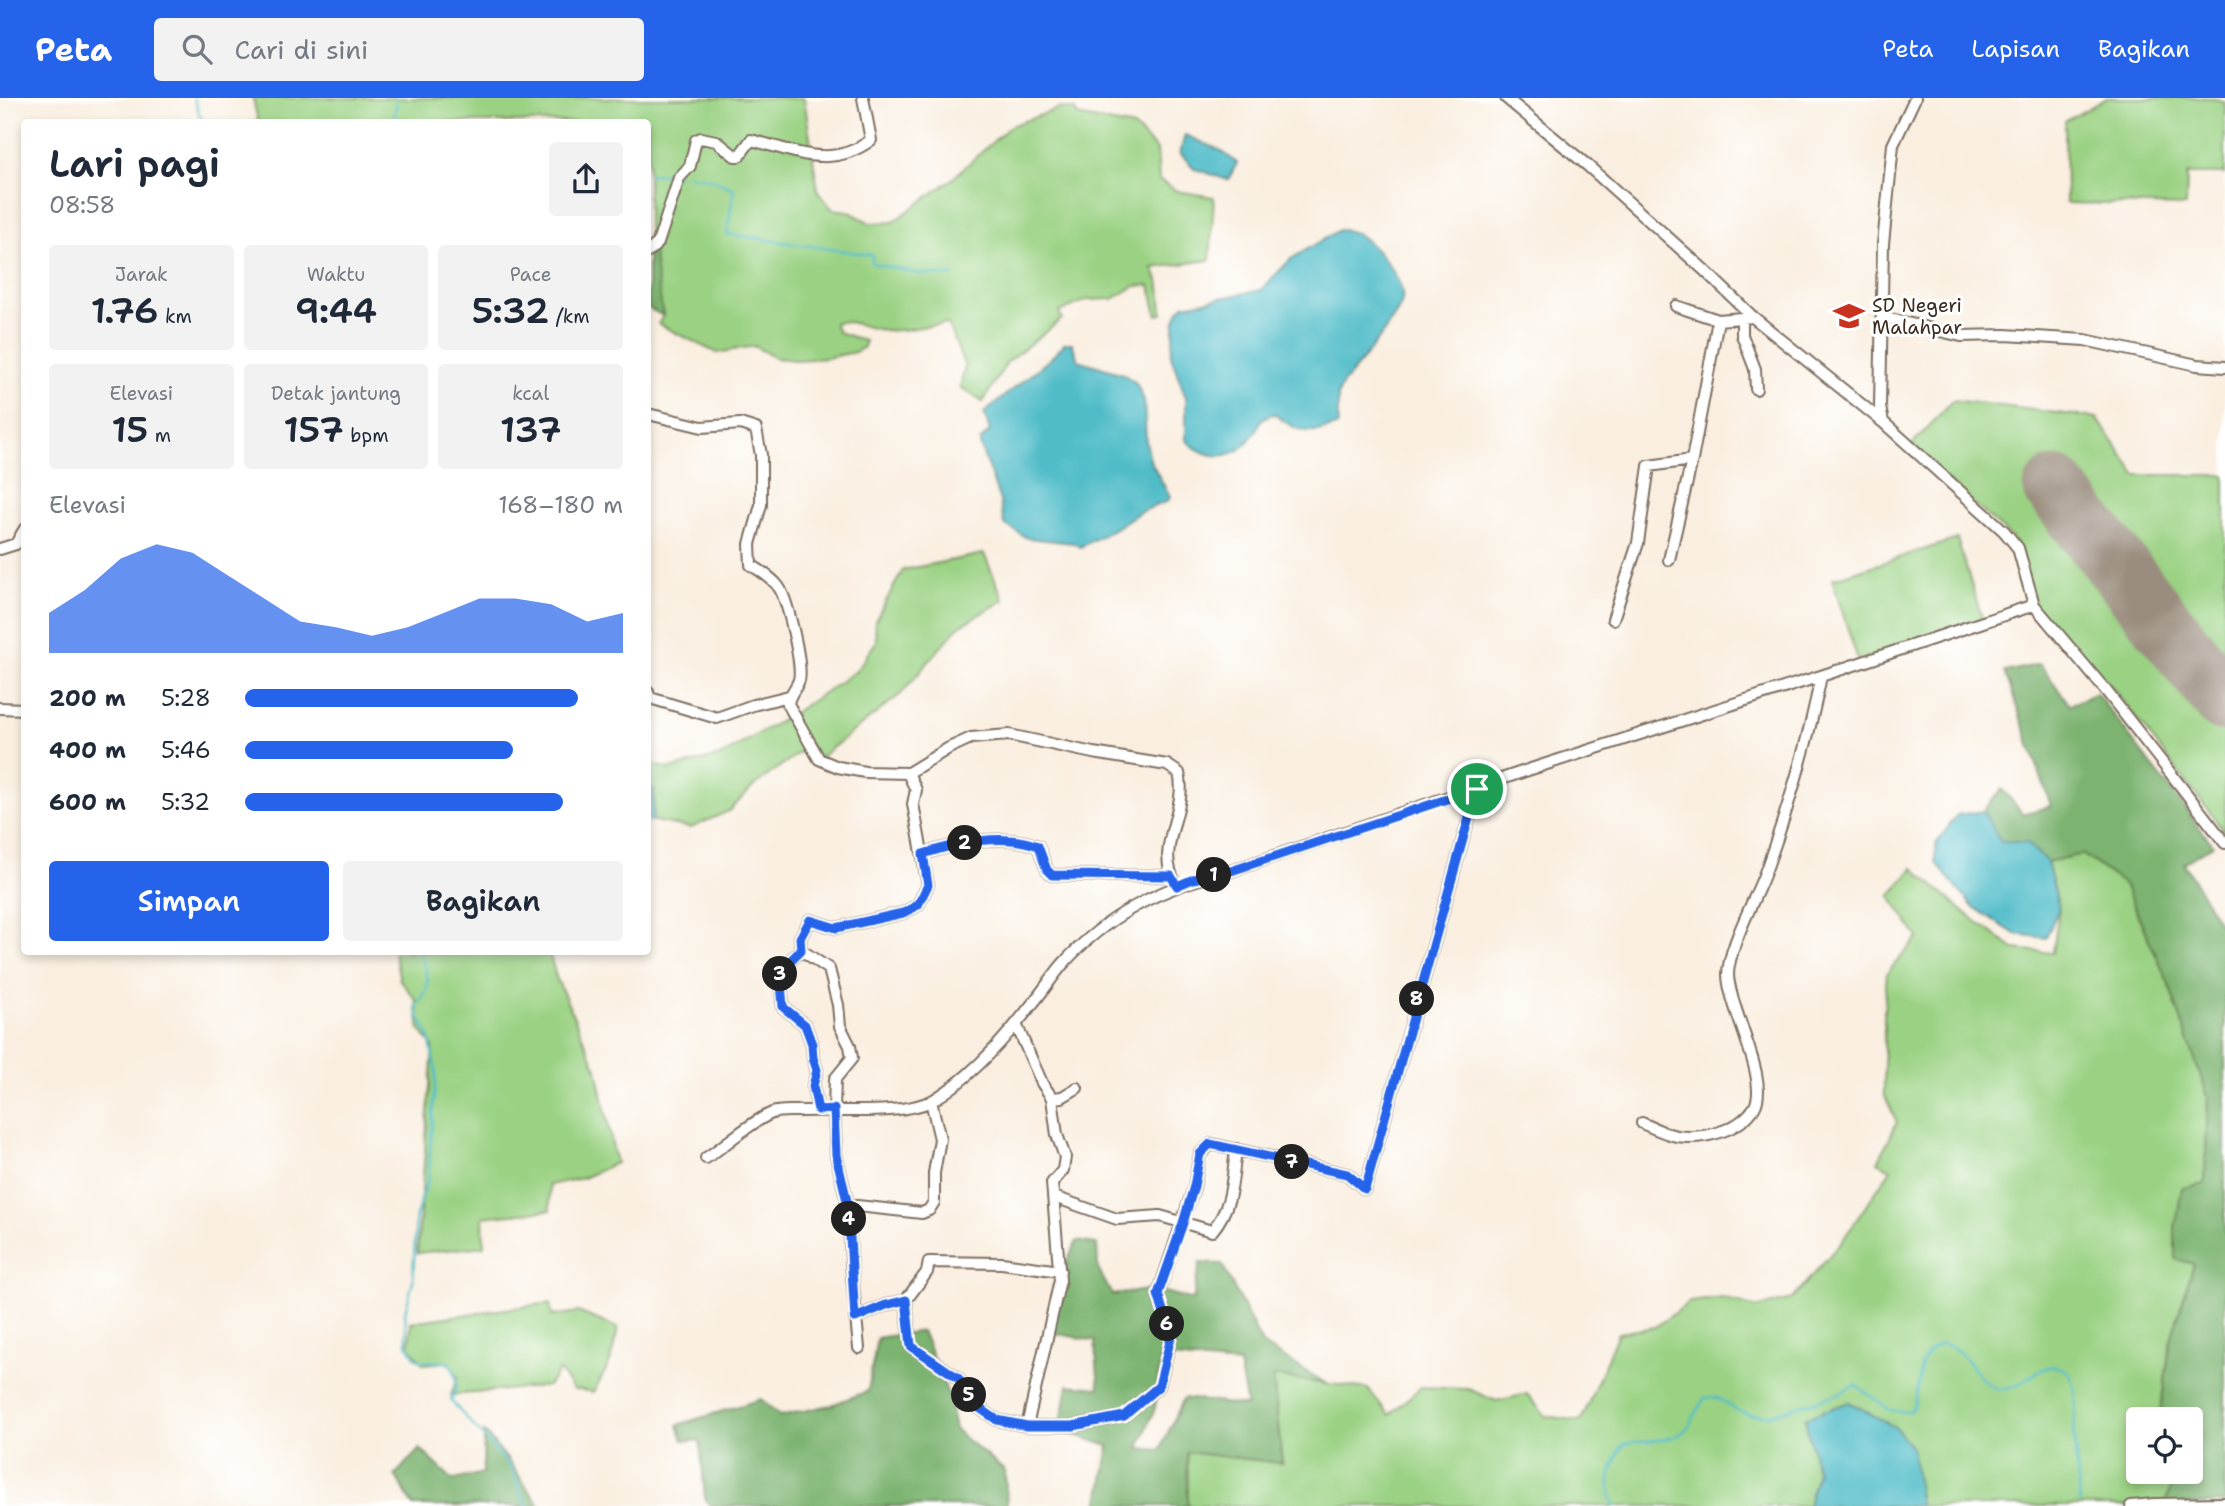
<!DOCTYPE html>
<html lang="id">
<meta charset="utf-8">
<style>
:root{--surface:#fff;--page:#f2f2f3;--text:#1f2937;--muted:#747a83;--accent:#2563eb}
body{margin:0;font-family:"Shantell Sans",sans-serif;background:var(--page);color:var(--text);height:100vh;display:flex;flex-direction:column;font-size:26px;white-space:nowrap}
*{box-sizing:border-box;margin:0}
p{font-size:23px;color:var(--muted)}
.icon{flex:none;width:38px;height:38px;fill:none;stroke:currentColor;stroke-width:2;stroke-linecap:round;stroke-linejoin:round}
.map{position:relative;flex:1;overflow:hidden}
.drawer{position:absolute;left:21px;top:21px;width:630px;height:836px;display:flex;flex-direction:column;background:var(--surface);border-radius:7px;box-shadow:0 4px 10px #0003}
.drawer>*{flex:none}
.controls{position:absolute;left:2126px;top:1309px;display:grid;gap:14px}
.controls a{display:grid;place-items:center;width:77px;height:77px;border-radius:7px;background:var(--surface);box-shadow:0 4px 10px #0003;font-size:35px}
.pin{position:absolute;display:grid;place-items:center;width:60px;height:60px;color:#fff;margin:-30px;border:4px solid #fff;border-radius:50%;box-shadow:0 2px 7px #0007}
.km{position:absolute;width:35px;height:35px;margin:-18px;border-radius:50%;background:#222;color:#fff;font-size:19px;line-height:35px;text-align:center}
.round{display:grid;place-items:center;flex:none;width:74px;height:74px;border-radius:7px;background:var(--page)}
.headline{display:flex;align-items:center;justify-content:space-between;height:119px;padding:0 28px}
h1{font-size:38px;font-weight:600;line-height:52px}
.figures{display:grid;grid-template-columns:repeat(3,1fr);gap:10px;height:119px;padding:7px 28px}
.figures div{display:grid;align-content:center;border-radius:7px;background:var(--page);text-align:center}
.figures b{font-size:35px;font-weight:600}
.figures small{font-size:19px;font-weight:400}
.figures p{font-size:19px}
.chart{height:196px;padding:14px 28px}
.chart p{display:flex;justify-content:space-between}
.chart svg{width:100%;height:126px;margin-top:7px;fill:var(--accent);opacity:.7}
.action{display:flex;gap:14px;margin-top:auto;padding:14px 28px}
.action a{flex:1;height:80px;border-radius:7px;background:var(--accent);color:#fff;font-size:28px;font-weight:600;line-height:80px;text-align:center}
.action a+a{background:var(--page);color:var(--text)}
ul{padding:0 28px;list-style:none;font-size:23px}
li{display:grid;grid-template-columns:112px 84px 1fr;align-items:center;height:52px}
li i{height:18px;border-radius:9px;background:var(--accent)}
header{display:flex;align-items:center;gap:42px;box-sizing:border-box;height:98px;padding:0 35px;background:var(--accent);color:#fff}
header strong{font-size:33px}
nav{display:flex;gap:38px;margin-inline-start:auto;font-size:24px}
.search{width:490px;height:63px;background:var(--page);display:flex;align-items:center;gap:18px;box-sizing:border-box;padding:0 24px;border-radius:7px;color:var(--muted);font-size:26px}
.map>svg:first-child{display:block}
.green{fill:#9ad182;stroke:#6a7e50;stroke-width:2}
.forest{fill:#7bb370;stroke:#5b6e47;stroke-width:2;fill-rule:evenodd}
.water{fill:#4fbcc8;stroke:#457373;stroke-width:2}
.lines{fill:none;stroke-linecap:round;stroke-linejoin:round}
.stream{stroke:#4fbcc8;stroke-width:2.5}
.runway{stroke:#9a8c7e;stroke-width:63}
.minor-casing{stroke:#7e6f62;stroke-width:14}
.minor{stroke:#fff;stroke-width:10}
.route-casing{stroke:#fff;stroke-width:14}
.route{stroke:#2563eb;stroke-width:9}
.labels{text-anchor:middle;stroke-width:6;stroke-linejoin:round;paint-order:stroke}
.poi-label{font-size:19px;fill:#3b2a1e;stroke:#fff;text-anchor:start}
</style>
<header>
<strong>Peta</strong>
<div class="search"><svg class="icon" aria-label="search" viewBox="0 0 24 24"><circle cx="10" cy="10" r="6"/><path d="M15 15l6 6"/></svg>Cari di sini</div>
<nav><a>Peta</a><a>Lapisan</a><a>Bagikan</a></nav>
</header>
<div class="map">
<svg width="2225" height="1408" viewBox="0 0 2225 1408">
<rect width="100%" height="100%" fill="#fff"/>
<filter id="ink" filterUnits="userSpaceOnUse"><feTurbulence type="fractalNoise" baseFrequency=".0143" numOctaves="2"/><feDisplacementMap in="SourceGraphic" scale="14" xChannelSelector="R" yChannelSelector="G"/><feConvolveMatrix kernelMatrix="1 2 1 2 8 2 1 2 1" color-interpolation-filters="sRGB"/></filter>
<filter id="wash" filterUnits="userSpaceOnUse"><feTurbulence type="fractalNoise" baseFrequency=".00686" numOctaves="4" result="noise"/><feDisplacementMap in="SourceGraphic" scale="28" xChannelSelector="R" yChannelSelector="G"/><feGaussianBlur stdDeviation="1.57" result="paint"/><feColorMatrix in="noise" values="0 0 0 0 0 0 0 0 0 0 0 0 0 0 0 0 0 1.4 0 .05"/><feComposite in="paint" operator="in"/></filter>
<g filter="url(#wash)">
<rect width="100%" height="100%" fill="#f9eedf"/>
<path class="green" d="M253 0H804L818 93 832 111 848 113 870 125 893 124 951 82 1010 28 1060 10 1075 12 1077 18 1134 29 1157 52 1159 82 1177 93 1214 99 1210 162 1153 170 1160 187 1162 216 1157 217 1150 187 1135 188 1113 201 1087 202 1059 214 1062 221 1007 264 983 304 960 289 965 269 948 226C924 226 902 236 877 231 861 228 849 221 834 225L838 234 865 243 864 249 855 254 826 260 796 262 776 260 754 248 717 255 658 226 663 218 648 138V24H258Z
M2107 0H2215L2225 4V76H2187L2186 108 2066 105 2065 23Z
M1953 302 2097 320 2136 377H2225V565L2214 551 2203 559 2099 428 2104 414 2074 376 2036 406 2066 444 2081 443 2185 574 2175 582 2206 620 2225 623V734L2111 588 2035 511 2013 441 1910 349Z
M1957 441 1983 523 1858 563 1832 481Z
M984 456 1004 502 958 529 901 596 819 660 810 647 756 686 729 713 691 730 653 723 654 691 648 689V665L670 671 721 658 792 616 856 573 876 544 875 523 903 472Z
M2082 756 2124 786 2168 884 2208 999 2205 1086 2194 1165 2171 1242 2160 1315 2163 1321H2138V1374H2177L2164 1408H1920L1912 1350 1805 1320 1817 1373 1808 1408H1188L1187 1354 1282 1365 1273 1278 1368 1291 1389 1317 1421 1289 1468 1291 1496 1303 1527 1296 1545 1318 1581 1323 1618 1235 1655 1229 1690 1204 1723 1200 1756 1210 1792 1201 1842 1143 1891 1071 1878 1064 1897 1024 1884 996V913L1887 875 1918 840 1890 798 1913 770 1964 814 2014 851 2053 855 2059 810 2047 764Z
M394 854H549L556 879 597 971 616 1065 583 1080 549 1087 550 1112 483 1119 484 1148 417 1155 433 949 420 932 416 902 400 882Z
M550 1205 552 1218 578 1214 618 1230 610 1264 594 1294 573 1291 559 1272 548 1288 451 1297 458 1279 448 1264 423 1266 409 1248 411 1224Z"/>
<path class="forest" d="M648 138 652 147 663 218 648 210Z
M2040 566 2070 607 2096 595 2213 747 2184 765 2225 835V1405L2164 1408 2177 1374H2191V1321H2163L2160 1316 2171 1242 2194 1166 2175 1161V1130L2182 1090 2205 1086 2208 999 2168 884 2124 786 2082 756 2047 764 2026 744H2001L1983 713 2002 691 2023 716 2051 708 2005 574Z
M1077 1143 1097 1146 1098 1171 1112 1197 1154 1191 1193 1202 1200 1165 1222 1166 1262 1246 1327 1286 1273 1278 1282 1365 1187 1354 1188 1408H1098L1109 1348 1060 1332 1068 1287 1099 1290 1095 1243 1048 1234 1054 1189ZM1161 1259 1239 1266 1247 1308 1184 1300 1160 1352 1139 1350 1155 1310Z
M922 1233 948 1296 955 1332 1005 1373 1007 1408H710L705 1400 700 1343 683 1342 678 1327 761 1301 780 1318 831 1307 868 1293 877 1240Z
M484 1334 507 1361 540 1408H413L395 1377 420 1351 453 1382 483 1375Z"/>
<path class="water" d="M1185 37 1220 52 1237 65 1228 82 1195 71 1180 55Z
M1339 132C1357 131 1367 143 1379 155 1389 166 1405 188 1402 203 1398 220 1355 270 1343 286L1338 296V327C1311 338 1297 335 1275 316 1259 318 1261 326 1253 337 1236 364 1207 363 1186 342V300L1171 258 1175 222 1179 212 1184 207 1261 192 1291 161Z
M1065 245H1072L1078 262 1123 276 1136 285 1144 302 1146 343 1150 362 1170 399 1168 403 1140 414 1114 431 1080 449 1073 445 1027 440 1004 426 1000 403 980 347V343L990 333 984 315 1051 260Z
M648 689 654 691 653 723H648Z
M1983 713 2001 744H2026L2047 764 2059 810 2046 840 2015 836 1972 808 1935 764 1936 746 1957 717Z
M1849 1304 1895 1329 1912 1350 1920 1408H1808L1817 1373 1805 1320Z"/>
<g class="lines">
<path class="stream" d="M194 0 202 24
M394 24 397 0
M648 76 678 77
M688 77 714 82 734 91 727 136 872 157V165L920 176 953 178
M420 854C426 875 435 889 417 906L416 912 429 939 436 974 428 1082 416 1118 413 1183 405 1214 407 1246 415 1259 421 1263 447 1264 453 1270 457 1287 451 1303 509 1367 527 1408
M1615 1408C1603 1390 1613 1364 1623 1347 1641 1339 1674 1348 1688 1329 1695 1320 1697 1309 1705 1300L1716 1299 1739 1313 1749 1317H1769L1835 1297 1856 1287 1890 1312 1909 1314C1925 1298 1909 1256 1942 1246 1968 1248 1976 1290 2001 1291 2026 1293 2044 1252 2070 1276L2076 1298 2074 1338 2080 1405"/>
<path class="runway" d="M2055 390 2225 603"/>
</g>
</g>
<g filter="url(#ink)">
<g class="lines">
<defs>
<path id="minor" d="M1506 0 1588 68 1702 170 1753 219 1883 324 2004 433 2018 450 2034 507 2107 594 2225 745
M648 154 658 145 679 80 690 68 696 42 701 40 716 43 735 58H739L751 42C795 53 831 72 871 42L863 0
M1676 208 1718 222
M1882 219 1961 238 2005 237 2085 242 2197 267 2225 269
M1742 221V237L1755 271 1756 291
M648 316 702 329 740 326 756 331 761 357V407L750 446 751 467C761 473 774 481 780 491 788 505 803 567 799 582 796 591 789 596 788 606L819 661 838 669 865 674 908 675 949 650 971 640 1009 637 1093 655 1167 667 1179 675C1189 714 1152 749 1177 788
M1883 324 1880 309 1883 146 1893 47 1915 0
M0 451 16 446 24 432
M1669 462 1692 362 1718 222 1753 219
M1613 521 1638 445 1649 368 1692 362
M648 594 650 600 717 620 753 607 789 598
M0 610 24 611
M908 675 916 692 913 706 928 787 918 807 903 815 836 830 810 822 800 840 801 852 829 871 838 907 840 928 850 948 852 960 835 981 834 1011 836 1057 848 1107 922 1115 929 1112 934 1104V1075L940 1041 931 1003
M923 756C958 745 1003 734 1038 748L1047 772 1052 777 1171 778
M801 852 780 873 783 909 805 927 812 946 813 960 817 972 813 988 818 1012
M1016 926 1042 985 1052 1000 1062 999 1077 990
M1642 1025C1653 1030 1666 1036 1677 1038 1703 1042 1739 1033 1754 1010 1771 983 1729 911 1728 877 1728 850 1756 800 1766 772 1789 708 1808 645 1821 578
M706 1060C727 1046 749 1025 772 1015 779 1012 790 1013 798 1013 836 1011 904 1019 935 1001 973 978 1006 940 1033 905 1043 893 1052 879 1062 867 1107 816 1166 787 1231 773L1531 671 1821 578 2034 507
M1054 1099 1117 1121 1160 1118 1212 1133C1233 1108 1232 1082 1236 1051
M848 1107 852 1177 859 1250
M1060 1173 1002 1165 929 1164 927 1174 906 1202 911 1248 958 1280 975 1307 997 1322 1027 1328H1073L1124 1318 1159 1288 1171 1239 1158 1196 1194 1089 1200 1056 1211 1046 1347 1076 1365 1091 1477 691
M855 1220 886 1207 906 1202
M1027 1328 1060 1182 1052 1085 1063 1072 1065 1059 1057 1037 1052 1000
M2131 1408 2154 1406 2225 1405"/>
</defs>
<use href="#minor" class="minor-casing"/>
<use href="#minor" class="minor"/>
</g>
</g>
<g class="lines" filter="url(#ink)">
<defs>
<path id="route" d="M1477 691 1365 1091 1347 1076 1210 1046 1200 1056 1194 1088 1183 1125 1158 1196 1171 1239 1159 1288 1124 1318 1073 1328H1027L997 1322 975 1307 958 1280 911 1248 906 1202 886 1207 855 1220 848 1107 836 1057 834 1011 818 1012 813 988 817 972 813 960 812 946 805 927 783 909 780 873 801 852 800 840 810 822 836 830 903 815 918 807 928 787 923 756C958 745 1003 734 1038 748L1047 772 1052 777 1171 778 1177 788 1193 781 1231 773Z"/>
</defs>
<use href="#route" class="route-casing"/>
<use href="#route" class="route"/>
</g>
<defs>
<symbol id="school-bare" viewBox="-9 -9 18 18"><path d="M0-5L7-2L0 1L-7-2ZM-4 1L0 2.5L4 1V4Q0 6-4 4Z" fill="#c8321e" stroke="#fff" stroke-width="2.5" paint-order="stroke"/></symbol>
</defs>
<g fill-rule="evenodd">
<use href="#school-bare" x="1827" y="196" width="44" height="44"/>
</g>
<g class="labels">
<g class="poi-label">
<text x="1872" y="214">SD Negeri<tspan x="1872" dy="22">Malahpar</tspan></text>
</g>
</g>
</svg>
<div class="controls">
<a><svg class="icon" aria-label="locate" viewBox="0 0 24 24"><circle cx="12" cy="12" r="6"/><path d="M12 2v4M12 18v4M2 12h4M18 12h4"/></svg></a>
</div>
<div class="pin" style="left:1477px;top:691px;background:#1e9e55"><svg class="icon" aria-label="arrive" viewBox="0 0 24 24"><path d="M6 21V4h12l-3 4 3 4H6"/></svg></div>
<b class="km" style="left:1214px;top:777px">1</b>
<b class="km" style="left:965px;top:745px">2</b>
<b class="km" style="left:780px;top:876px">3</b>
<b class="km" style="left:849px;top:1121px">4</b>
<b class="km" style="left:969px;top:1297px">5</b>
<b class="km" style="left:1167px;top:1226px">6</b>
<b class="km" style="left:1292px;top:1064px">7</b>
<b class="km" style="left:1417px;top:901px">8</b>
<section class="drawer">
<div class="headline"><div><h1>Lari pagi</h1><p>08:58</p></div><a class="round"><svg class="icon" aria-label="share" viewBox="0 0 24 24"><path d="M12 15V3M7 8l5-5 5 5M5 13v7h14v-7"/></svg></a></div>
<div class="figures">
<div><p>Jarak</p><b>1.76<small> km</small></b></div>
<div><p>Waktu</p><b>9:44</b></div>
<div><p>Pace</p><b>5:32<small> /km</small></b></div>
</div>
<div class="figures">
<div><p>Elevasi</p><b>15<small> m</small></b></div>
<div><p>Detak jantung</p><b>157<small> bpm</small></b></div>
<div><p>kcal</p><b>137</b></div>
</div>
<div class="chart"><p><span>Elevasi</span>168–180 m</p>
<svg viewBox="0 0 160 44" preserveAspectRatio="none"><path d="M0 44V30L10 22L20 11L30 6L40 9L50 17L60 25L70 33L80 35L90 38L100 35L110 30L120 25L130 25L140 27L150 33L160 30V44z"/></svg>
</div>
<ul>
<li><b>200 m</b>5:28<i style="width:88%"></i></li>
<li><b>400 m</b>5:46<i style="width:71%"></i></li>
<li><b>600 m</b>5:32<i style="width:84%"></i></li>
</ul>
<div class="action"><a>Simpan</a><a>Bagikan</a></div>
</section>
</div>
